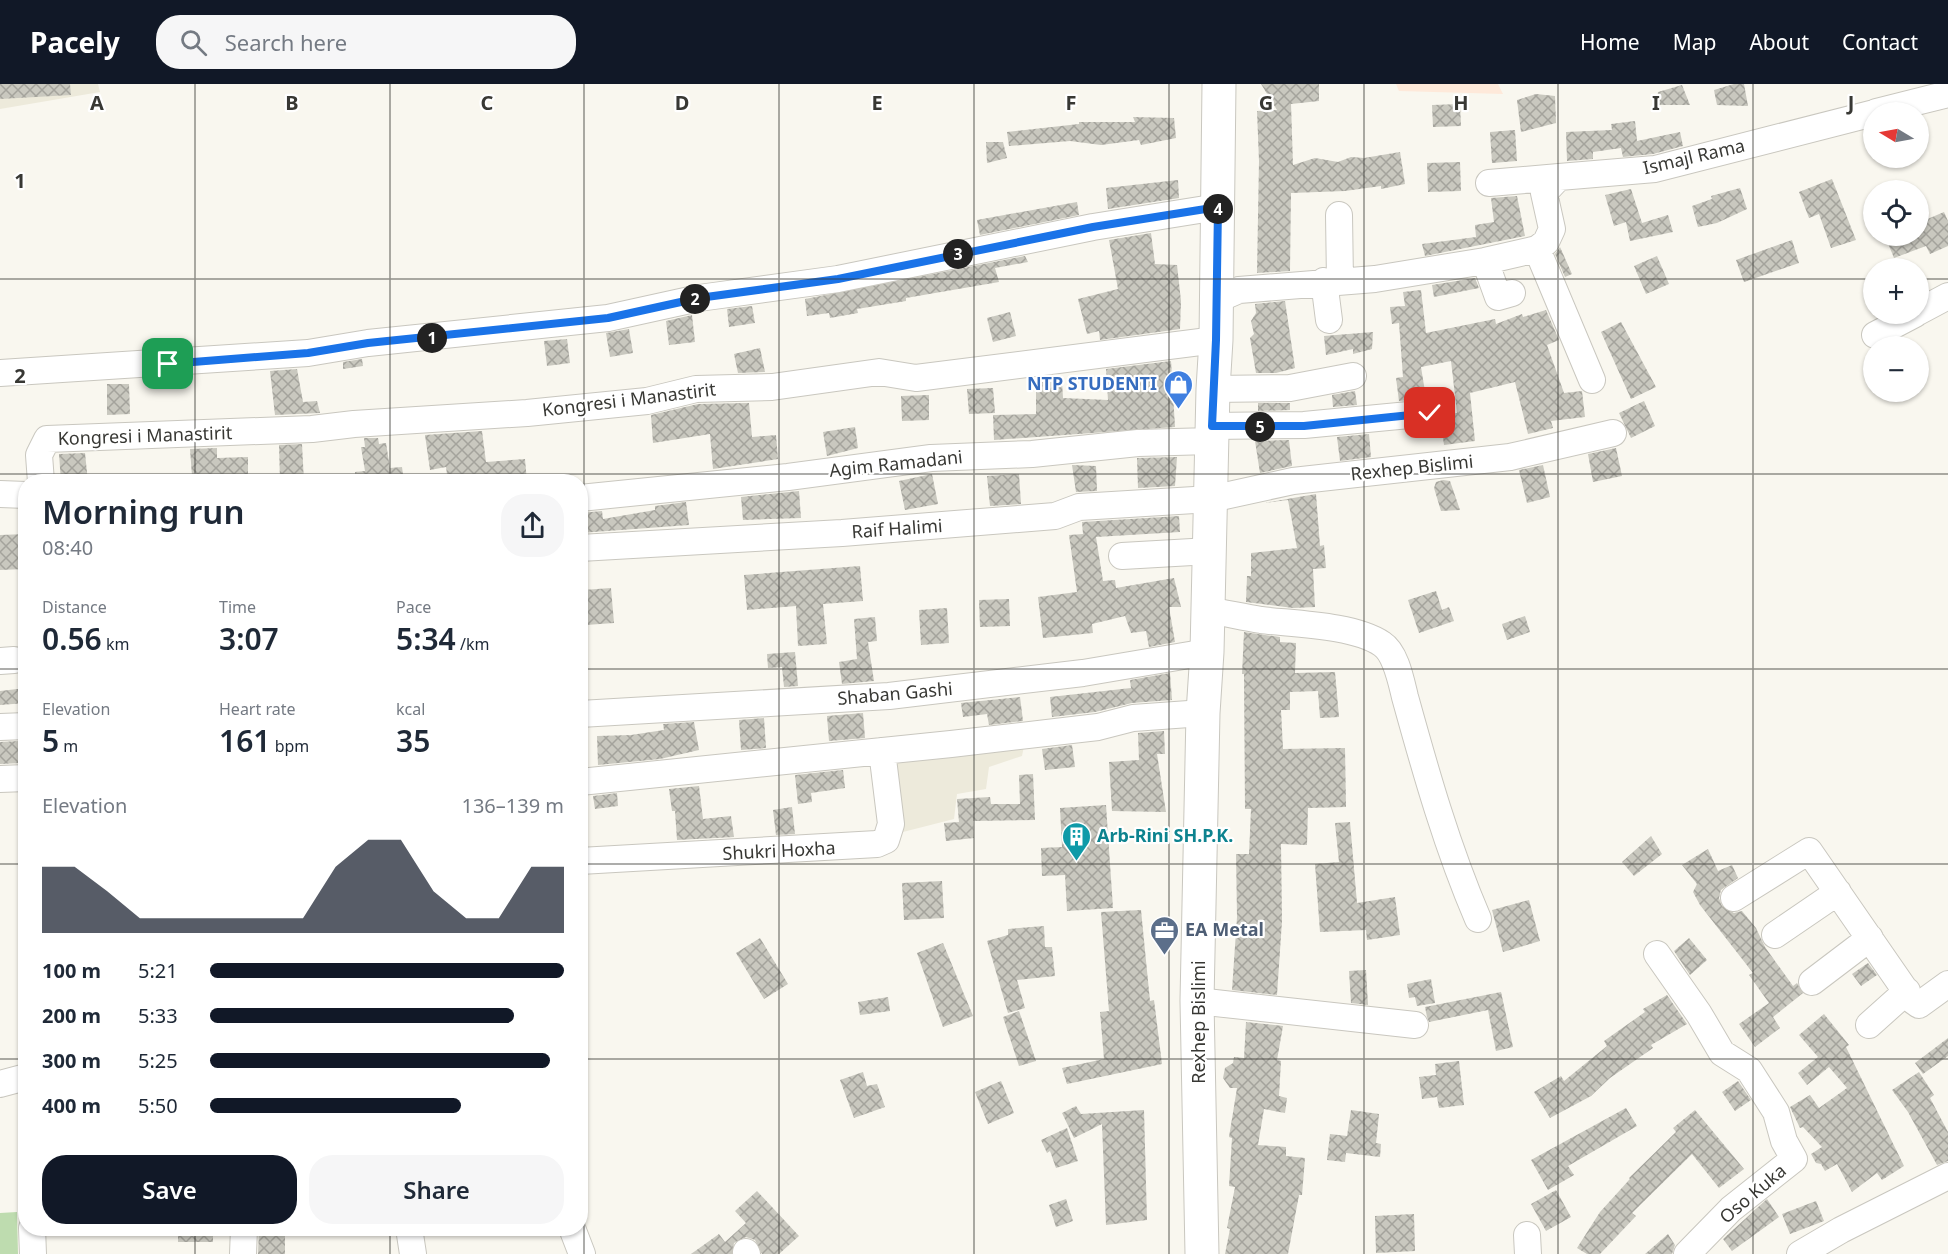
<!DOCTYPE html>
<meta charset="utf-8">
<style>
:root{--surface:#fff;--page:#f6f6f7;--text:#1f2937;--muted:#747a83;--accent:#111827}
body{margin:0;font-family:"Noto Sans",sans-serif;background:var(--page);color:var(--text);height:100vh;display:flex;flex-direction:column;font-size:22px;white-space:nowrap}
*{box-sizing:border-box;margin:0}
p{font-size:20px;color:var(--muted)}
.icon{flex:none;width:33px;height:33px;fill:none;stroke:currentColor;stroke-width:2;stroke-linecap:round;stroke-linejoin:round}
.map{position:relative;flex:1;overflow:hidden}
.side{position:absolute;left:18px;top:390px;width:570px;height:762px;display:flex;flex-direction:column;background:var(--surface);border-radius:24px;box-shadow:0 2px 4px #0004}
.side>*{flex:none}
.needle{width:39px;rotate:280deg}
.tools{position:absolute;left:1863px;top:18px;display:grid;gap:12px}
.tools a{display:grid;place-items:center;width:66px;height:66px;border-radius:50%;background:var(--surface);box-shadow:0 2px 4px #0004;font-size:30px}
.pin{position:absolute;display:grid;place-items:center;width:51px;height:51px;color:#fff;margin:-26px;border-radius:12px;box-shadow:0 3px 9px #0006}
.km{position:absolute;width:30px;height:30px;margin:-15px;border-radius:50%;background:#222;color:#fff;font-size:16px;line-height:30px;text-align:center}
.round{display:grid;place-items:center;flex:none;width:63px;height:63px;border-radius:24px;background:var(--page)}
.overview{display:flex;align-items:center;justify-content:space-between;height:102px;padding:0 24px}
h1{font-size:33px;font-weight:600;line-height:45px}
.stats{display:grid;grid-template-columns:repeat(3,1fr);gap:9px;height:102px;padding:6px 24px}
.stats div{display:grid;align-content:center}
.stats b{font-size:30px;font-weight:600}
.stats small{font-size:16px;font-weight:400}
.stats p{font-size:16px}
.chart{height:168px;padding:12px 24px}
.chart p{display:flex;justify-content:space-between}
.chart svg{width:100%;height:108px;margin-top:6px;fill:var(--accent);opacity:.7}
.action{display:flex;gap:12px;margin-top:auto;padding:12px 24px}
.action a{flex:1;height:69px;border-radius:24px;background:var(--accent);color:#fff;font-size:24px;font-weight:600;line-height:69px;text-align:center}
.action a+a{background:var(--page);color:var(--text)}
ul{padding:0 24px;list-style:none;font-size:20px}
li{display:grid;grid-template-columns:96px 72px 1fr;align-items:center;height:45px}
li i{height:15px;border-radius:8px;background:var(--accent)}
header{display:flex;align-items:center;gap:36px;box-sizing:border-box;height:84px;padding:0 30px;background:var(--accent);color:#fff}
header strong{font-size:28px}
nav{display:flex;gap:33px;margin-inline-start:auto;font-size:21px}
.search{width:420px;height:54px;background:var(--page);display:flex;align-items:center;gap:15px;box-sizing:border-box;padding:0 21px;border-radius:24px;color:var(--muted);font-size:22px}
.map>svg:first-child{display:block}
.commercial{fill:#fee9da}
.built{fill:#edeadb}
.park{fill:#bedcaf}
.building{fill:url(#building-cross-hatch)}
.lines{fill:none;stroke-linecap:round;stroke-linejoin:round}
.minor-casing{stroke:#c9c7bf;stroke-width:28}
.major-casing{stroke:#c9c7bf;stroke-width:35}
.minor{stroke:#fff;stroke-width:26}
.major{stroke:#fff;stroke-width:33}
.route-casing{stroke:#fff;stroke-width:12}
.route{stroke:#1a73e8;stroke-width:8}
.grid{fill:none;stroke:#383834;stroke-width:1.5;stroke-opacity:0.55}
.labels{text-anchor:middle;stroke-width:4.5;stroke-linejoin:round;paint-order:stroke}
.street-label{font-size:18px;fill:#383834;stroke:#fff}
.shop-label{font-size:18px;font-weight:bold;fill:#366cbe;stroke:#fff;text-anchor:end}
.culture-label{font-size:18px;font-weight:bold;fill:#0d838f;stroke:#fff;text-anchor:start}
.service-label{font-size:18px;font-weight:bold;fill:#4e5e75;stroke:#fff;text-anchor:start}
.grid-label{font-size:20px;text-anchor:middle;font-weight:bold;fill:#383834;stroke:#fff;stroke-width:4.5;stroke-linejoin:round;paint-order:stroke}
</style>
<header>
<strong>Pacely</strong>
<div class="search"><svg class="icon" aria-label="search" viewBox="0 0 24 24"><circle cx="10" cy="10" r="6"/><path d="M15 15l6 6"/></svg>Search here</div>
<nav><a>Home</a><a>Map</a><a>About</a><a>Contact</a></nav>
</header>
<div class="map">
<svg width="1948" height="1170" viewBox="0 0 1948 1170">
<defs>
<pattern id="building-cross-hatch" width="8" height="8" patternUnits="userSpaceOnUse" patternTransform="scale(1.5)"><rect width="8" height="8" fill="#c9c8bf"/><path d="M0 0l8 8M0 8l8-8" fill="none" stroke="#a4a39c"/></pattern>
</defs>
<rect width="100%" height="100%" fill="#f9f7ef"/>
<path class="commercial" d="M1396 0H1498L1503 10 1399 7Z"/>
<path class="built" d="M0 0H98L100 8 0 25Z
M1024 662 1022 672 989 683 986 705 957 710 954 735 903 748 895 675Z"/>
<path class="park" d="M17 1128 18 1170H0V1129Z"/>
<path class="building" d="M0 0H70L71 11 0 15Z
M1261 0H1319V17L1291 20 1293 81 1315 74 1338 78 1351 73 1364 74 1400 68 1405 100 1381 105V102L1345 107 1291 109 1290 187 1257 189 1259 77 1257 27 1277 26Z
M1734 0H1744L1748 22 1717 21 1714 6Z
M1682 1 1690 21H1656L1658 8Z
M1536 10 1555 12 1556 39 1521 48 1517 16Z
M1460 20 1461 42 1433 43 1432 21Z
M1133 33 1174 34 1176 54 1141 61 1139 56 1101 61 1070 57 1009 62 1007 48 1079 40V38H1135Z
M1635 37 1637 57 1680 48 1683 62 1653 70 1623 73 1621 64 1593 68V75L1567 77 1566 48 1612 46 1611 40Z
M1515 46 1517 77 1492 79 1490 48Z
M986 58H1003L1007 74 987 79Z
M1460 78 1461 107 1428 108 1427 79Z
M1832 95 1856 156 1831 164 1819 130 1809 134 1799 108Z
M1178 96 1179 114 1108 125 1106 104Z
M1740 104 1747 125 1717 139 1698 143 1692 122 1712 115 1711 112Z
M1631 105 1642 139 1668 131 1673 148 1630 157 1626 138 1614 142 1605 111Z
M1517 112 1525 152 1425 172 1422 160 1476 153 1475 141 1494 138 1491 114Z
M1077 118 1079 131 980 151 977 136Z
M1944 128 1948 137V162L1930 170 1926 162 1894 174 1885 152H1918V139Z
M1151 149 1155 180 1177 181 1181 217 1180 245 1100 256 1099 247 1087 250 1078 215 1118 205 1109 156Z
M1792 156 1799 179 1744 198 1736 176Z
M1560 163 1572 190 1565 193 1555 170Z
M1025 172 1028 178 995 184 999 198 906 214V217L857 225 858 229 830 234 829 229 807 232 805 215Z
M1657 172 1669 200 1646 210 1634 182Z
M1475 194 1479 204 1434 213 1432 201Z
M1421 206 1426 249 1495 235 1496 240 1522 230 1523 233 1546 226 1559 256 1547 261 1564 309 1582 307 1585 333 1551 337 1553 344 1528 350 1515 298 1470 309 1475 357 1444 361 1441 339 1445 330 1457 329 1451 277 1421 283 1426 314 1399 317 1396 294 1403 293 1399 239 1392 240 1390 223 1405 222 1403 208Z
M1285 217 1295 284 1276 289H1256L1250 254 1254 250 1251 237 1256 229 1255 220Z
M752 222 755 239 729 243 727 225Z
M1010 228 1016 252 993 258 987 234Z
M692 231 695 258 669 261 666 237Z
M1621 238 1656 303 1631 315 1601 248Z
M629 245 633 269 610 273 606 249Z
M1373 248 1372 265 1353 270V265L1326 271 1324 252Z
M567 255 570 279 547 282 544 257Z
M760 264 765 288 738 289 734 270Z
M362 275 363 282 343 285V278Z
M1171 277 1175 343 994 356 993 331 1036 330V298H1062L1063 314 1108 316 1106 285Z
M297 285 303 318 317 317 320 329 275 331 270 287Z
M107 300H129L130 330 107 331Z
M993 304 995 329 969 330 967 305Z
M1355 307 1357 321 1333 323 1332 311Z
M929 311V336L902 337 901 312Z
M1644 317 1655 342 1631 354 1619 329Z
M749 319 752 353 776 351 778 375 713 385 710 350 653 359 651 331 698 320Z
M1258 319H1290V326L1258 327Z
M855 343 858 364 827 372 823 348Z
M482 347 486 378 525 375 527 398H448L446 383 430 386 425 351Z
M1369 350 1371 373 1340 377 1337 353Z
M364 354H378L379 360 386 359 390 384 402 383 404 398H356L355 388 365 387 361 363H365Z
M1289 356 1292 382 1260 389 1255 357Z
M302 360 304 398H280L279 361Z
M217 364V374L248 373V396L195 398V392H192L190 365Z
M1616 364 1622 392 1593 398 1588 370Z
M85 369 88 398H61L59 370Z
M1177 373 1175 402 1138 404 1137 374Z
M1072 381 1096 382 1097 407 1076 408Z
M1543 381 1550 413 1527 419 1519 386Z
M932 390 938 420 905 426 899 397Z
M1019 390 1021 420 990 422 987 392Z
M1443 396 1450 397 1460 426 1441 427 1434 404 1436 398Z
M799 407 801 434 743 436 741 413Z
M1316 410 1320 462 1324 461 1326 484 1313 485 1315 523 1293 524 1246 518 1247 492H1251V469L1297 464 1288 416 1264 419Z
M686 418 689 441 580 449V429L602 427 603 435 655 426V422Z
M1179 432 1180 448 1096 453 1103 497 1115 496 1116 504 1174 494 1181 523H1169L1175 558 1149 563 1146 547 1131 549 1125 532 1092 540 1093 549 1043 554 1038 513 1077 508 1069 451 1083 450 1082 438Z
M26 450V485L0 486V451Z
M860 482 863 517 823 520 827 560 798 562 796 522 747 526 744 491Z
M611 504 614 539 586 541 583 506Z
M1436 507 1442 526 1449 523 1454 537 1419 549 1408 516Z
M1009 515 1010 542 980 543 979 516Z
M947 524 949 559 921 561 919 526Z
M1525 532 1530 548 1507 556 1502 540Z
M875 533 877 557 868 558 874 597 842 600 839 578 857 575 854 535Z
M1244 548 1280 553V558L1296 559 1295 589 1335 588 1339 633 1320 634 1318 607 1290 608V626H1281L1283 665 1345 664 1346 723 1308 724 1307 761 1281 760 1282 837 1277 911 1232 906 1237 833 1236 770H1249L1251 725H1245L1244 590H1242Z
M795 568 798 602 784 603 782 583 768 584 767 570Z
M1170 589 1172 616 1132 619 1095 628 1052 633 1050 613 1131 604 1130 596Z
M26 604V619L0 621V607Z
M1020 613 1023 637 989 641 987 630 963 633 961 619Z
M863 629 865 654 829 657 827 632Z
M764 634 766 664 741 666 739 636Z
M694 638 699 666 660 675 598 681 597 652 631 651 664 646 663 640Z
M1164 647 1165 670H1157L1166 728 1112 727 1109 678 1139 676 1138 649Z
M19 657 21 679 0 680V658Z
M1072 661 1075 683 1045 686 1042 665Z
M843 686 845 704 811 709 812 718 798 720 795 691Z
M1033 690 1035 736 973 737 974 754 946 757 944 739 959 738 957 715 990 713 991 720H1020L1019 691Z
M699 702 703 735 731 732 734 753 677 756 675 727H672L669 705Z
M617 709 618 722 595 725 593 712Z
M1106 721 1113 824 1067 827 1065 791 1042 792 1041 764 1062 763 1060 724Z
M792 723 795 750 776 751 773 726Z
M1350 738 1357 819 1395 813 1400 851 1367 856 1366 846 1320 848 1315 780 1339 778 1335 739Z
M1651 752 1662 770 1634 792 1622 778Z
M1708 765 1718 787 1732 781 1738 794 1721 806 1719 814 1722 822 1734 829 1742 827 1756 844 1765 863 1793 902 1797 899 1803 909 1773 933 1780 944 1755 963 1739 940 1769 919 1749 891 1753 889 1700 821 1693 808 1697 800 1682 781Z
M942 797 944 834 904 836 902 799Z
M1529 816 1540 857 1503 868 1492 826Z
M1141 826 1150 917 1154 916 1162 980 1067 1000 1062 984 1104 975 1100 928 1109 927 1101 828Z
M1044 842 1045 863H1052L1055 892 1017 896 1025 924 1008 929 987 857 1008 851V845Z
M760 854 788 900 764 915 736 869Z
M1689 854 1707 876 1690 891 1674 867Z
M943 859 973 932 943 943 917 869Z
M1868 879 1877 891 1861 902 1852 890Z
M1366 886 1368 921 1351 919 1349 887Z
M1431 895 1435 919 1417 922 1415 913 1409 914 1407 900Z
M1501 908 1513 963 1496 967 1488 926 1429 938 1427 933 1425 923Z
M1667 911 1687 940 1651 961 1653 964 1610 994 1591 1012 1550 1034 1534 1008 1561 992 1564 997 1607 962 1604 957 1645 928 1643 925Z
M888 913 890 927 860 931 858 918Z
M1019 927 1036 977 1019 982 1003 933Z
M1824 930 1849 961 1846 963 1904 1082 1882 1096 1877 1089 1852 1108 1837 1080 1825 1087 1821 1080 1816 1079 1811 1070 1822 1063 1803 1043 1800 1044 1790 1023 1810 1011 1819 1024 1847 1004 1829 983 1807 1001 1798 989 1818 973 1799 951Z
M1246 938 1283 942 1277 976 1281 977 1279 1012 1287 1014 1285 1029 1264 1025 1258 1061 1286 1063V1072L1305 1074 1302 1111H1299L1288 1170H1225L1230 1145 1227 1144 1235 1103 1229 1102 1232 1054 1229 1053 1237 1004H1230L1223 994 1225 984 1233 979 1234 973 1244 974Z
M1948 954V972L1923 990 1915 979Z
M1459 977 1464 1021 1439 1024 1437 1013 1422 1015 1419 993 1436 991 1435 980Z
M863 988 867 1002 877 1000 885 1023 854 1034 840 996Z
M1919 988 1934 1011 1930 1014 1948 1048V1077L1937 1081 1908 1028 1892 1006Z
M1001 997 1014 1029 988 1040 975 1008Z
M1738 997 1751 1016 1735 1027 1722 1008Z
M1076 1022 1081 1030 1144 1026 1147 1136 1106 1141 1102 1040 1074 1054 1062 1029Z
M1626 1024 1637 1042 1568 1082 1574 1091 1548 1106 1531 1076Z
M1351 1026 1379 1030 1376 1059 1381 1060 1380 1073 1346 1069 1345 1078 1327 1076 1330 1050 1347 1052Z
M1695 1026 1744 1085 1719 1104 1692 1070 1632 1129 1636 1132 1600 1170H1587L1577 1164 1600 1128 1630 1095 1629 1094 1676 1048 1673 1044Z
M1067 1044 1078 1077 1056 1084 1050 1067 1047 1069 1041 1056Z
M1556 1106 1571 1133 1546 1147 1531 1120Z
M757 1107 799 1152 779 1170H762L755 1156 746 1153 734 1159 732 1170H691L719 1150 725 1158 746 1139 735 1127Z
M1066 1115 1073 1137 1056 1143 1049 1121Z
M1767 1115 1779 1133 1732 1167 1723 1155Z
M1816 1117 1824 1137 1790 1150 1782 1130Z
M1414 1130 1415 1167 1376 1169 1375 1132Z
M178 1144H213V1158H178Z
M259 1144H285V1170H258Z
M1668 1150 1675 1161 1672 1170H1645Z"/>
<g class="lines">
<defs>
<path id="minor" d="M1876 28 1948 10
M1489 99 1559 93
M1339 131 1340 197
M1537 165 1592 296
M1485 177 1498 213 1512 209
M1324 197 1329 236
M1216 216 1239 206 1375 195 1485 177 1537 165 1546 158 1552 145 1544 109 1559 93 1655 85 1874 29
M1918 228 1948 212
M1875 251 1915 230
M0 289 308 269 368 259 608 234 699 214 838 195 1093 143 1218 123
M1213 305 1290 304 1353 292
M1212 342 1304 341 1430 329
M41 398 39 371 47 355 312 345 354 340 527 329 647 317 696 305 772 303 879 288 916 294 1216 256
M0 410 26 411
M580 414 788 393 931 374 1032 370 1138 359 1211 357
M580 464 842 449 1055 432 1079 423 1211 415 1293 397 1510 373 1613 349
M1122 472 1210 467
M1207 526C1225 529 1243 533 1261 536 1294 540 1354 541 1382 560 1396 569 1401 597 1405 613 1426 689 1447 763 1478 835
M0 577 14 576
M580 630 889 612 1083 589 1207 568
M0 643 26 642
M0 695 26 694
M580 698 951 660 1098 643 1133 634 1203 629
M580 777 877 760 886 756 891 740 882 667
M1734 814 1809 767 1912 916 1919 921 1948 900
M1775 851 1838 808
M1657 870 1699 930 1722 969 1749 986 1776 1028 1784 1057 1794 1075 1731 1125 1687 1170
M1812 898 1870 854
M1197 917 1415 941
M1869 941 1907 907
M0 1000 26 993
M32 1144 33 1170
M409 1144 413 1170
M572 1144 582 1170
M1527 1151 1528 1170
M746 1168 747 1170
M243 1170 244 1144
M1800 1170 1841 1146 1948 1092"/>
<path id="major" d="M1202 1170 1197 917 1203 629 1207 568 1213 305 1216 256 1219 0"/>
</defs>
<use href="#minor" class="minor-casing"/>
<use href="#major" class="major-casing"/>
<use href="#minor" class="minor"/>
<use href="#major" class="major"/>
</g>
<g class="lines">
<defs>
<path id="route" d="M168 280 308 269 368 259 608 234 699 214 838 195 1093 143 1218 123 1216 256 1212 342H1304L1430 329"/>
</defs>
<use href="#route" class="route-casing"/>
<use href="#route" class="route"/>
</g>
<path class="grid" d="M195 0V398M390 0V398M584 0V1170M779 0V1170M974 0V1170M1169 0V1170M1364 0V1170M1558 0V1170M1753 0V1170M0 195H1874M1918 195H1948M0 390H1948M0 585H26M580 585H1948M0 780H26M580 780H1948M0 975H26M580 975H1948M195 1144V1170M390 1144V1170"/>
<defs>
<symbol id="shop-pin" viewBox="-11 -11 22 30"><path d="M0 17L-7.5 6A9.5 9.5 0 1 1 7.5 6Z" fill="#3f7fe0" stroke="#fff"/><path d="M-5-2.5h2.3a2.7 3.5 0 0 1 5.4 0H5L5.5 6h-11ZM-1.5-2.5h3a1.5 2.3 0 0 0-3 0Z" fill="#fff"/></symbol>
<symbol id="building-pin" viewBox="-11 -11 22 30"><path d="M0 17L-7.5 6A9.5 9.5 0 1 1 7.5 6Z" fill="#0f9aa8" stroke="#fff"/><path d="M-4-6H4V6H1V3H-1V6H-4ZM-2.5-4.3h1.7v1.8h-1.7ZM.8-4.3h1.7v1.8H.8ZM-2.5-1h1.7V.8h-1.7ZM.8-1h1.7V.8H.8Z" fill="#fff"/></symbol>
<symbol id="office-pin" viewBox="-11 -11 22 30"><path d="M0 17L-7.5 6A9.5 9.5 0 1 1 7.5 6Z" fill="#5c6f8a" stroke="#fff"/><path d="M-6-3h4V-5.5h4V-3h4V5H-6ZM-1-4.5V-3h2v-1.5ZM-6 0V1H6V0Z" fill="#fff"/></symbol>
</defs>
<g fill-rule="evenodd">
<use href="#shop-pin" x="1162" y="284" width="33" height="45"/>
<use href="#building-pin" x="1060" y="736" width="33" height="45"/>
<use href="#office-pin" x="1148" y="830" width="33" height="45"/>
</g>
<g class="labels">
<g class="street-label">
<text transform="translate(1694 73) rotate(-13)" y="6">Ismajl Rama</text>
<text transform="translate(629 316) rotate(-7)" y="6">Kongresi i Manastirit</text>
<text transform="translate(145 352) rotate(-2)" y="6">Kongresi i Manastirit</text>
<text transform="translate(896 380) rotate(-6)" y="6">Agim Ramadani</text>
<text transform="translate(1412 384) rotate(-6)" y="6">Rexhep Bislimi</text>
<text transform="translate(897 445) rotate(-4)" y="6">Raif Halimi</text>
<text transform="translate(895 610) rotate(-5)" y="6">Shaban Gashi</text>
<text transform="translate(779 767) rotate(-3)" y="6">Shukri Hoxha</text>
<text transform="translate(1199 938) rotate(-90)" y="6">Rexhep Bislimi</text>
<text transform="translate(1753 1110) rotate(-40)" y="6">Oso Kuka</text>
</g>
<g class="shop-label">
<text x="1157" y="306">NTP STUDENTI</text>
</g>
<g class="culture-label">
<text x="1097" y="758">Arb-Rini SH.P.K.</text>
</g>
<g class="service-label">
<text x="1185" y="852">EA Metal</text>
</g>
</g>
<g class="grid-label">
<text x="97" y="26">A</text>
<text x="292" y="26">B</text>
<text x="487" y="26">C</text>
<text x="682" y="26">D</text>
<text x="877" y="26">E</text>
<text x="1071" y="26">F</text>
<text x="1266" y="26">G</text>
<text x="1461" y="26">H</text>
<text x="1656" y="26">I</text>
<text x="1851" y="26">J</text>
<text x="20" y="104">1</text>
<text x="20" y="299">2</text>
</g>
</svg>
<div class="tools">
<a><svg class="needle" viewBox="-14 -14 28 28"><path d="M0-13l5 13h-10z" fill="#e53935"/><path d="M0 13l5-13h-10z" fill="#747a83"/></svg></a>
<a><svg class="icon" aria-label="locate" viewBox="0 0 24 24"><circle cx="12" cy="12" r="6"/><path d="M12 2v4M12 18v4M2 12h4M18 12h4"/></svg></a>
<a>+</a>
<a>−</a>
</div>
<div class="pin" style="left:168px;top:280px;background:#1e9e55"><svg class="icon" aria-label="arrive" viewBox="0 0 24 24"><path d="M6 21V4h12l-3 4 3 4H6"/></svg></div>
<div class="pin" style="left:1430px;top:329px;background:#d93025"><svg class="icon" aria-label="check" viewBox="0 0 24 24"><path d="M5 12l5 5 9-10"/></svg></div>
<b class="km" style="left:432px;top:254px">1</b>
<b class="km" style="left:695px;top:215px">2</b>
<b class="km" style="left:958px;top:170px">3</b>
<b class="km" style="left:1218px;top:125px">4</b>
<b class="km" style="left:1260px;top:343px">5</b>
<section class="side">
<div class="overview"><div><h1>Morning run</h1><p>08:40</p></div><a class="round"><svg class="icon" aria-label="share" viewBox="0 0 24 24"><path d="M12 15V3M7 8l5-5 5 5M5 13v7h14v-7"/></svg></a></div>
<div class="stats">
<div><p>Distance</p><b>0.56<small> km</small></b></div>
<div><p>Time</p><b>3:07</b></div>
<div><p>Pace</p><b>5:34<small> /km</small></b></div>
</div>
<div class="stats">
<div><p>Elevation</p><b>5<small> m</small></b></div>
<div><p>Heart rate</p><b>161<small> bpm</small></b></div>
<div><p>kcal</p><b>35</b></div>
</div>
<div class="chart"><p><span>Elevation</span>136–139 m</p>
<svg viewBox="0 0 160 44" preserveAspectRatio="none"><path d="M0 44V17L10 17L20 27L30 38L40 38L50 38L60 38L70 38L80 38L90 17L100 6L110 6L120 27L130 38L140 38L150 17L160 17V44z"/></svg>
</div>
<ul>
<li><b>100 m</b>5:21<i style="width:100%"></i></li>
<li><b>200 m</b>5:33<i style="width:86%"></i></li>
<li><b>300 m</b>5:25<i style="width:96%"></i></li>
<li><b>400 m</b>5:50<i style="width:71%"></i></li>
</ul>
<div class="action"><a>Save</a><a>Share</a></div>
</section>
</div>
